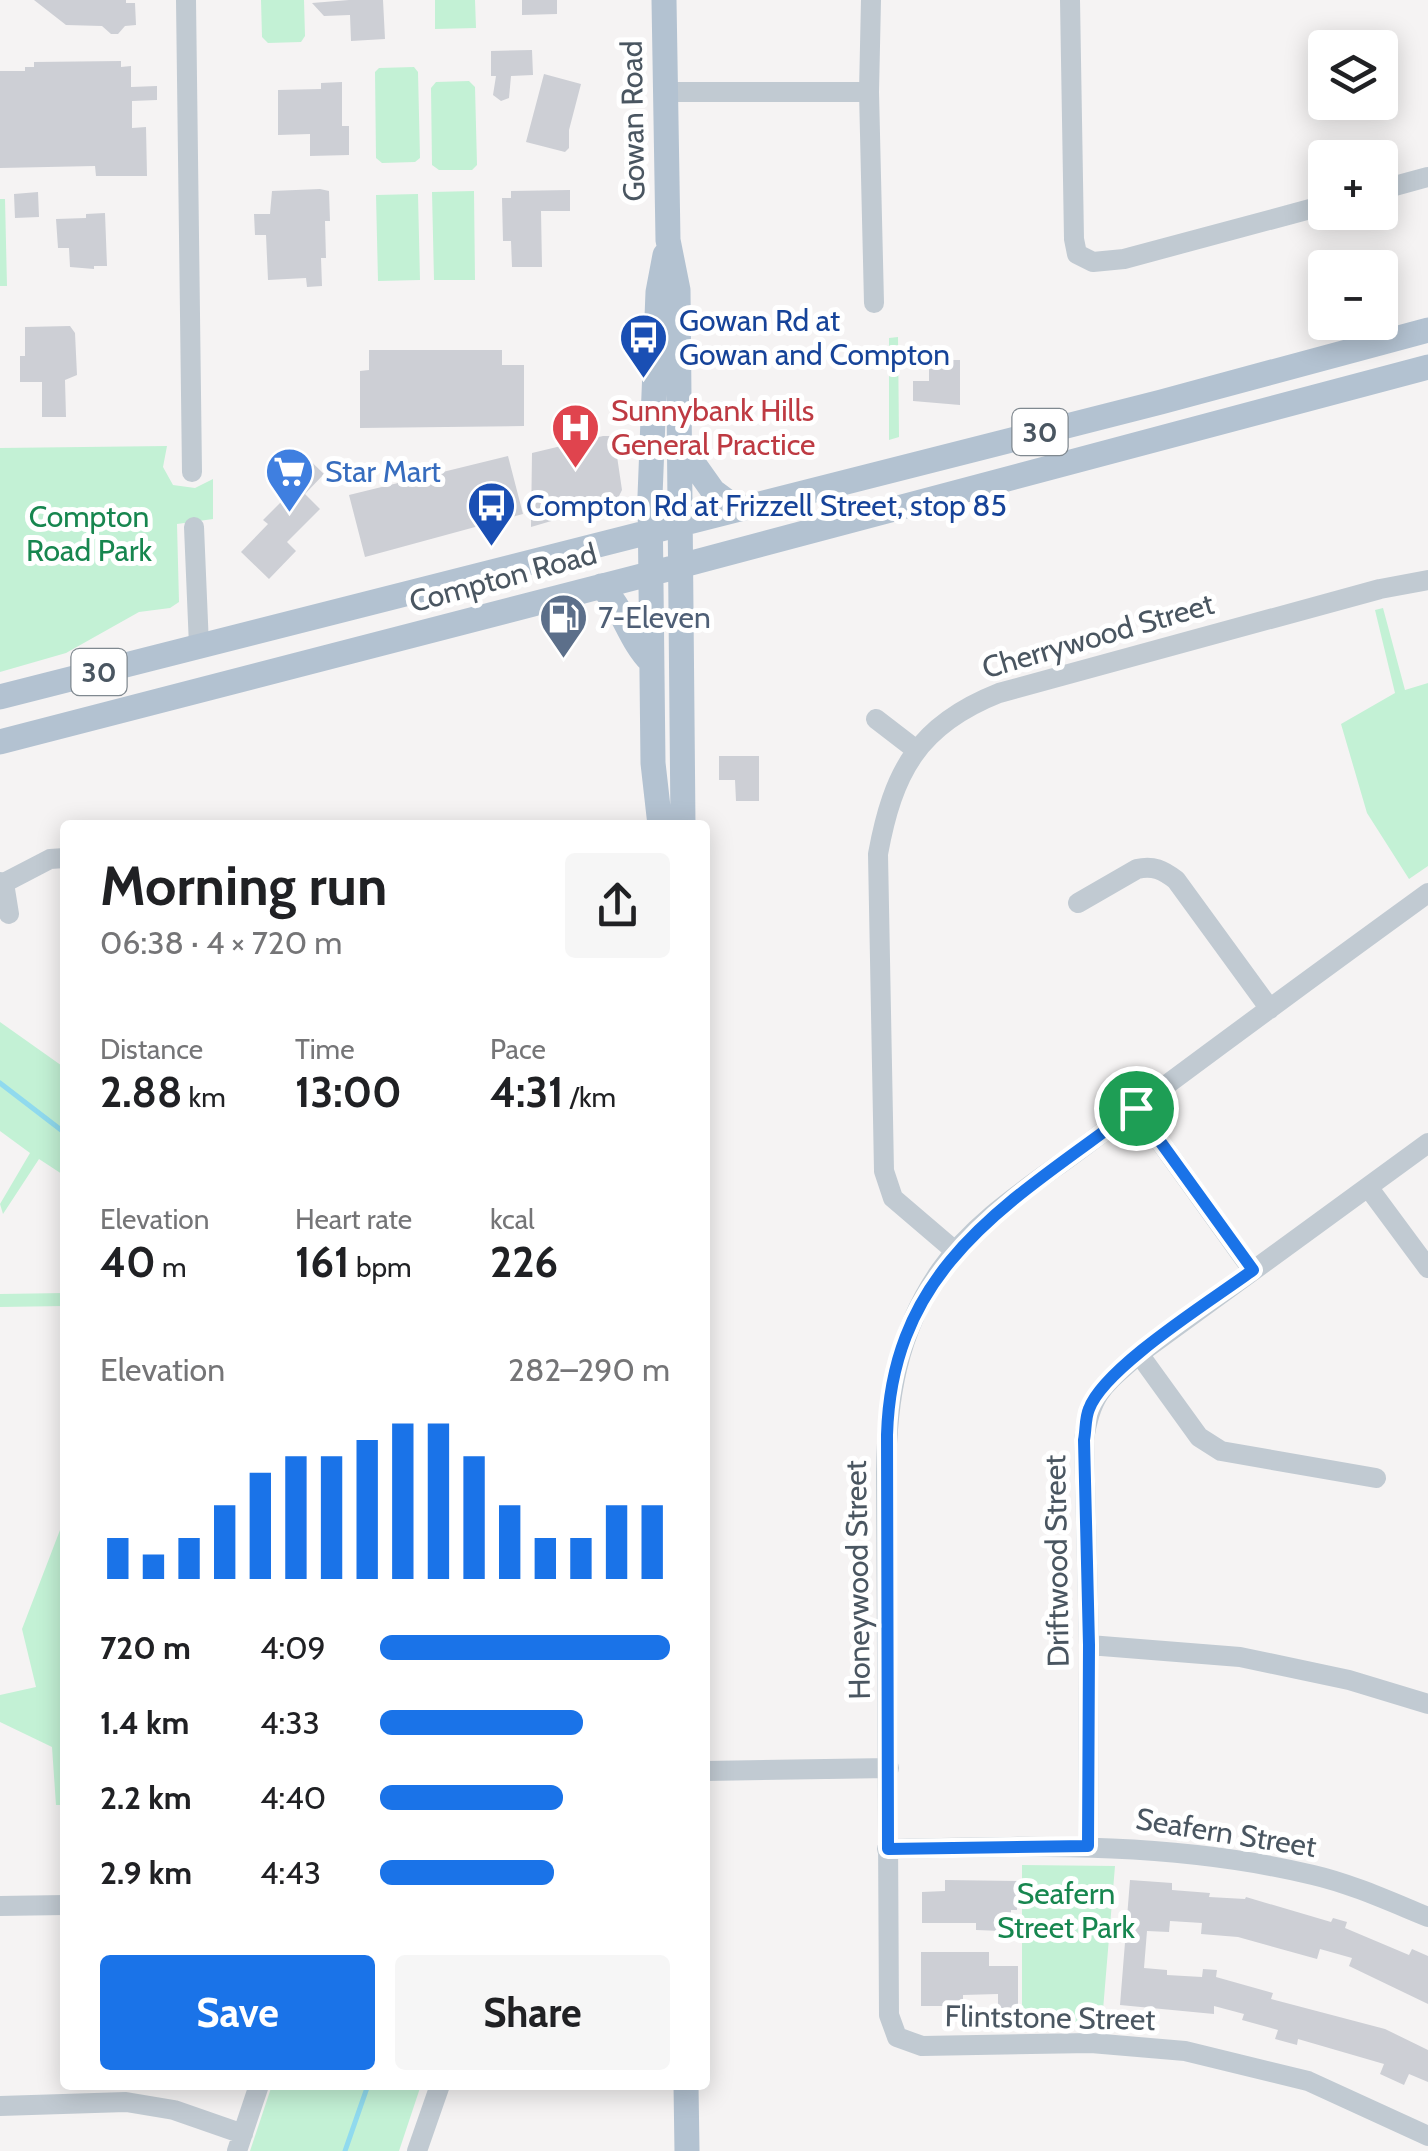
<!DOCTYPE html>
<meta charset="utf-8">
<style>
:root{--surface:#fff;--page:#f6f6f6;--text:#202124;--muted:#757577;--accent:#1a73e8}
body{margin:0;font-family:Cabin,sans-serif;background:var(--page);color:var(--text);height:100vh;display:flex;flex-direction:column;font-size:38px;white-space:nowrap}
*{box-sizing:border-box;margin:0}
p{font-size:32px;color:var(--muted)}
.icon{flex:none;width:55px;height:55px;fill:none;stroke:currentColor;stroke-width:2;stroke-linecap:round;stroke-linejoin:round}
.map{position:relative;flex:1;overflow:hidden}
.sheet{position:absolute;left:60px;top:820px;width:650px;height:1270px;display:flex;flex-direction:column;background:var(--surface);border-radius:10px;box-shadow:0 5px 25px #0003}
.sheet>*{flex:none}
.buttons{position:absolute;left:1308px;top:30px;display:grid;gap:20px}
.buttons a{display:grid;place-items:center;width:90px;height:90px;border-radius:10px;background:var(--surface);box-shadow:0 5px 25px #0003;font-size:50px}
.pin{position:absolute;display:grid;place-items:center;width:85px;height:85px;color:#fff;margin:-42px;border:5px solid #fff;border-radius:50%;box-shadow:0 2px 10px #0007}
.round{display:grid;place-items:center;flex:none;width:105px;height:105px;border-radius:10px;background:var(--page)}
.overview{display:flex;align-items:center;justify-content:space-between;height:170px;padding:0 40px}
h1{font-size:55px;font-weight:800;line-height:75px}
.stats{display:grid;grid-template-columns:repeat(3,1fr);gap:15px;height:170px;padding:10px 40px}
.stats div{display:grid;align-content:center}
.stats b{font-size:42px;font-weight:800}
.stats small{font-size:28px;font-weight:400}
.stats p{font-size:28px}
.chart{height:280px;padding:20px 40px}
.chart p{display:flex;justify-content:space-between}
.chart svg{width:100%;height:180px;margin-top:10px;stroke:var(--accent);stroke-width:6}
.button{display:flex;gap:20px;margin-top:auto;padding:20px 40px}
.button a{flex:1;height:115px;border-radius:10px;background:var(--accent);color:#fff;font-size:40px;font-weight:800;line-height:115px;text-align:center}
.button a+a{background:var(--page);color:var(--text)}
ul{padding:0 40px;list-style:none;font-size:32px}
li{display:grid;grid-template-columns:160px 120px 1fr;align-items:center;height:75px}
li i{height:25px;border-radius:12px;background:var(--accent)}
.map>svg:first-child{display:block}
.green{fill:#c3f1d5}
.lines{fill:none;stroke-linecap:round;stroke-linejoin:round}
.stream{stroke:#90daee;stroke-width:5}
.building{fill:#cdcfd5}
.minor{stroke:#c1cad2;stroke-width:20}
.major{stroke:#b3c2d1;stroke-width:25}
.route-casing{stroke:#fff;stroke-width:20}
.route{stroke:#1a73e8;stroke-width:12}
.labels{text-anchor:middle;stroke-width:10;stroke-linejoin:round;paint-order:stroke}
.shield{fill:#fff;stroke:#808990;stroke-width:2.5}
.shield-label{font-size:28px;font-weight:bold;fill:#4a5661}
.street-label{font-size:30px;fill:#4a5661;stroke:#fff}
.transit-label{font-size:30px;fill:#164399;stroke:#fff;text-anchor:start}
.health-label{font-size:30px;fill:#be3a42;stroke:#fff;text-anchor:start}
.shop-label{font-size:30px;fill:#366cbe;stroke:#fff;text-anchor:start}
.park-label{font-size:30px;fill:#17864f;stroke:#fff}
.service-label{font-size:30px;fill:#4e5e75;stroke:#fff;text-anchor:start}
</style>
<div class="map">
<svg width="1428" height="2151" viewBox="0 0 1428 2151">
<rect width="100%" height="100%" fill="#f5f3f3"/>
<path class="green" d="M261 0H304L305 36 301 42 268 43 262 37Z
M435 0H475L476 28 435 29Z
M414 67 418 72 420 158 415 162 382 163 376 158 375 72 379 68Z
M469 81 475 87 477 165 472 170H439L432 165 431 88 436 82Z
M474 191 475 280H434L432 192Z
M418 194 420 280 378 281 376 195Z
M0 199H5L7 286H0Z
M898 337 899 437 889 440V338Z
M167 446 163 467 173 485 195 488 213 479V519L177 524 179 602 170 608 139 612 66 653 0 672V448Z
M1383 608 1405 690 1428 683V866L1409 879 1367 813 1341 724 1395 693 1375 610Z
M0 1022 65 1068V1176L39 1159 3 1214 0 1204 30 1153 0 1131Z
M65 1293V1306L0 1307V1294Z
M65 1517V1805H56L52 1747 0 1722V1695L36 1687 22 1629Z
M1022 1865 1115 1866 1102 2022H1022Z
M272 2085H421L399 2151H250Z"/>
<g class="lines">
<path class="stream" d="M0 1083 65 1133
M345 2151 368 2085"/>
</g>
<path class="building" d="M34 0H126V3H135L136 25 125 26 118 34H111L102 26 66 25Z
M349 0H383L385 39 351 41 350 15 324 16 312 3Z
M522 0H557V14L522 15Z
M532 50 533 75 511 76 509 98 501 101 493 95 496 76H491V51Z
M121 61V67L131 66V87L157 86V100L132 101V128L146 127 147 176H96L95 166 0 168V71H25V67H34V62Z
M544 74 581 84 569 130V148L565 152 526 142Z
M342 82V126H349V155L310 156V134L278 135V90L321 89V83Z
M320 189 329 191 330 221H325L326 258H321L322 286 307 287 306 278 268 280 266 235H255L254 214H270L272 191Z
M570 190V211H541L542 267H512L511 241H503L502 198H511V191Z
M38 192 39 217 15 218 14 194Z
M105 213 107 266H94V269L70 267 69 248H58L56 219 86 218V214Z
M70 326 75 333 77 375 65 380 66 417H42V382H20V356H25V327Z
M369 350H502V365H524V426L360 428V371L369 370Z
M929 360H960V405L913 401V381H929Z
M603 436H614L622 490 616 502 531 527 532 453Z
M298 449 324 474 305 494 320 509 287 542 296 551 269 579 241 552 268 524 263 520 289 494 271 476Z
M508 456 523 514 365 557 349 495Z
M719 756H759V801H736L735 780H719Z
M945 1880 1017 1881V1910H1011V1919H1002V1931L976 1930V1923H922V1892L945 1891Z
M1130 1880 1172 1883V1890L1210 1893 1209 1897 1245 1899 1246 1897 1331 1922 1333 1918 1347 1922 1345 1928 1409 1955 1412 1949 1428 1956V2004L1349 1966 1352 1958 1320 1949 1317 1959 1238 1937 1201 1934 1202 1923 1170 1921 1169 1932 1147 1931 1144 1968 1167 1970V1975L1202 1977 1203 1969 1217 1970 1216 1977 1273 1993 1271 1999 1385 2029 1428 2050V2082L1409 2074 1404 2085 1380 2074 1384 2064 1298 2039 1297 2045 1275 2039 1278 2030 1242 2020 1244 2014 1214 2006V2014L1120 2005Z
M921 1952H989V1966H1018V2008H998V1994L963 1995V2006H921Z"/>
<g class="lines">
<path class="minor" d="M186 0 192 472
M871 0 869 92 874 303
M1070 0 1074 239 1077 254 1093 262 1124 259 1325 205
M666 92H869
M1380 190 1428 177
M194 527 199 646
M876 719 915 749
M0 882 4 883 9 914
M4 883 50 859 65 858
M1428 893C1315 975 1202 1058 1090 1142 1039 1181 977 1217 940 1271 897 1333 887 1400 886 1473L889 2015 897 2037 922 2046 1091 2043 1185 2051 1308 2081 1428 2136
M1078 903 1137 869C1153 865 1163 870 1176 880L1270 1009
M1136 1108 1253 1271
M1368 1187 1428 1268
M955 1251 893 1198 884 1171 878 854C893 772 918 725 999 693L1380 589 1428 580
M1139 1354 1199 1437 1221 1451 1376 1478
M1089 1645 1240 1657 1349 1680 1428 1704
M705 1771 889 1768
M1088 1845 1089 1645 1084 1440C1091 1392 1104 1385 1139 1354L1428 1143
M887 1849C1031 1846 1172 1841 1313 1875 1352 1884 1391 1902 1428 1917
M0 1906 65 1905
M0 2106 126 2102 174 2110 243 2134
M237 2151 259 2085
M417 2151 440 2085"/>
<path class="major" d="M664 0 668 240 678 290 683 825
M680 459 696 467 713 491 736 508
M601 586C624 609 629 640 651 662
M0 697 1161 402 1428 330
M0 742 680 566 1428 367
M660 825 653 763 650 496 658 292 665 255
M686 2085 687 2151"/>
</g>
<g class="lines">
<defs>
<path id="route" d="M1136 1108 1253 1270C1214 1299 1104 1367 1089 1409 1085 1418 1086 1430 1084 1440L1089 1645 1088 1846 888 1849 887 1435C892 1263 1014 1200 1136 1108Z"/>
</defs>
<use href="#route" class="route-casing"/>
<use href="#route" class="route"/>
</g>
<defs>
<symbol id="bus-pin" viewBox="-11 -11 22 30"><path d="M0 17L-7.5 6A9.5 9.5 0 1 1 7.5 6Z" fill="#1a4fb4" stroke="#fff"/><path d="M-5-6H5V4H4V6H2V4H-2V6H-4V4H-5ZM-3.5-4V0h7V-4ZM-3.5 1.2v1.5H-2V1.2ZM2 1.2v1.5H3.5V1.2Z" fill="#fff"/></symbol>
<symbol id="hospital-pin" viewBox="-11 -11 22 30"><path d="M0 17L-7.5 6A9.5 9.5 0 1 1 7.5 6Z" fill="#e0444e" stroke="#fff"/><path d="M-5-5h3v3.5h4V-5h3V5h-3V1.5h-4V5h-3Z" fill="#fff"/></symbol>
<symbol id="supermarket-pin" viewBox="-11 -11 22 30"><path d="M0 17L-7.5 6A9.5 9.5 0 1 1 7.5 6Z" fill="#3f7fe0" stroke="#fff"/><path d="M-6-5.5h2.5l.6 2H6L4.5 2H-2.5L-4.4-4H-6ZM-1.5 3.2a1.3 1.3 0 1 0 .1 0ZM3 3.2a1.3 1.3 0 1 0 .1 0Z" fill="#fff"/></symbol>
<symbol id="fuel-pin" viewBox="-11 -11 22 30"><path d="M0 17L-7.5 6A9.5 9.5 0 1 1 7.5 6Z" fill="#5c6f8a" stroke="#fff"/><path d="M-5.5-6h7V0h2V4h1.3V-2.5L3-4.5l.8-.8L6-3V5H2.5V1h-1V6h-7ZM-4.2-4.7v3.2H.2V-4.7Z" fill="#fff"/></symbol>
</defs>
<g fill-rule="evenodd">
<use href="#bus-pin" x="616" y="310" width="55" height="75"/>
<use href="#hospital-pin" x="548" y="400" width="55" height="75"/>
<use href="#supermarket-pin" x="262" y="444" width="55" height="75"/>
<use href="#bus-pin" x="464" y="478" width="55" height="75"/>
<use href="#fuel-pin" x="536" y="590" width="55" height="75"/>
</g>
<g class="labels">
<g class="shield">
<rect x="1012.5" y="409" width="55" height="46" rx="8"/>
<rect x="71.5" y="649" width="55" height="46" rx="8"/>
</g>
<g class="shield-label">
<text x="1040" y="442">30</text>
<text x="99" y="682">30</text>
</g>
<g class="street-label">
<text transform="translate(633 121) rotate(-91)" y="10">Gowan Road</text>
<text transform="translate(503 578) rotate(-15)" y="10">Compton Road</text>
<text transform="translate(1098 636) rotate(-16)" y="10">Cherrywood Street</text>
<text transform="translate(1057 1561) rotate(-91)" y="10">Driftwood Street</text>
<text transform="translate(858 1580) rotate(-91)" y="10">Honeywood Street</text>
<text transform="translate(1226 1833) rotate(9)" y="10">Seafern Street</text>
<text transform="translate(1050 2018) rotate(1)" y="10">Flintstone Street</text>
</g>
<g class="transit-label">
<text x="679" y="331">Gowan Rd at<tspan x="679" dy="34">Gowan and Compton</tspan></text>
<text x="526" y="516">Compton Rd at Frizzell Street, stop 85</text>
</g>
<g class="health-label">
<text x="611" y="421">Sunnybank Hills<tspan x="611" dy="34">General Practice</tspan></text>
</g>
<g class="shop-label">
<text x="325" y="482">Star Mart</text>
</g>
<g class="park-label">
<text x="89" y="527">Compton<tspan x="89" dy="34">Road Park</tspan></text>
<text x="1066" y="1904">Seafern<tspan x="1066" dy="34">Street Park</tspan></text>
</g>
<g class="service-label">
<text x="598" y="628">7-Eleven</text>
</g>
</g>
</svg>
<div class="buttons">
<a><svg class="icon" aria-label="layers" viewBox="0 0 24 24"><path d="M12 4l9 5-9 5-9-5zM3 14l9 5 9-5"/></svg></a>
<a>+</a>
<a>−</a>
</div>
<div class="pin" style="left:1136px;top:1108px;background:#1e9e55"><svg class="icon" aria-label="arrive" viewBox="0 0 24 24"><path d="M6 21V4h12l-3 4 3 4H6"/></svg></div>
<section class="sheet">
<div class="overview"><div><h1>Morning run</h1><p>06:38 · 4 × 720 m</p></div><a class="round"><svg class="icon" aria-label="share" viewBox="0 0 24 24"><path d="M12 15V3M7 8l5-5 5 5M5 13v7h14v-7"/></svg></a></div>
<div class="stats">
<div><p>Distance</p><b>2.88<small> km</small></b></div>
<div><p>Time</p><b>13:00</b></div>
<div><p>Pace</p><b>4:31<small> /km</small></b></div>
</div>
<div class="stats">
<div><p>Elevation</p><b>40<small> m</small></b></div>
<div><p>Heart rate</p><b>161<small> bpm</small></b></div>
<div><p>kcal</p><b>226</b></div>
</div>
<div class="chart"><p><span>Elevation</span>282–290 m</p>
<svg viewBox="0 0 160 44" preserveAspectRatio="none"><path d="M5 44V34M15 44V38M25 44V34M35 44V26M45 44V18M55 44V14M65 44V14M75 44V10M85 44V6M95 44V6M105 44V14M115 44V26M125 44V34M135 44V34M145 44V26M155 44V26"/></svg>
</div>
<ul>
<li><b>720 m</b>4:09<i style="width:100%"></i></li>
<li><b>1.4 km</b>4:33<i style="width:70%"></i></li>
<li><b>2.2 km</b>4:40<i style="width:63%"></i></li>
<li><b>2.9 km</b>4:43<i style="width:60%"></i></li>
</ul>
<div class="button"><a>Save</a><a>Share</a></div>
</section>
</div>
